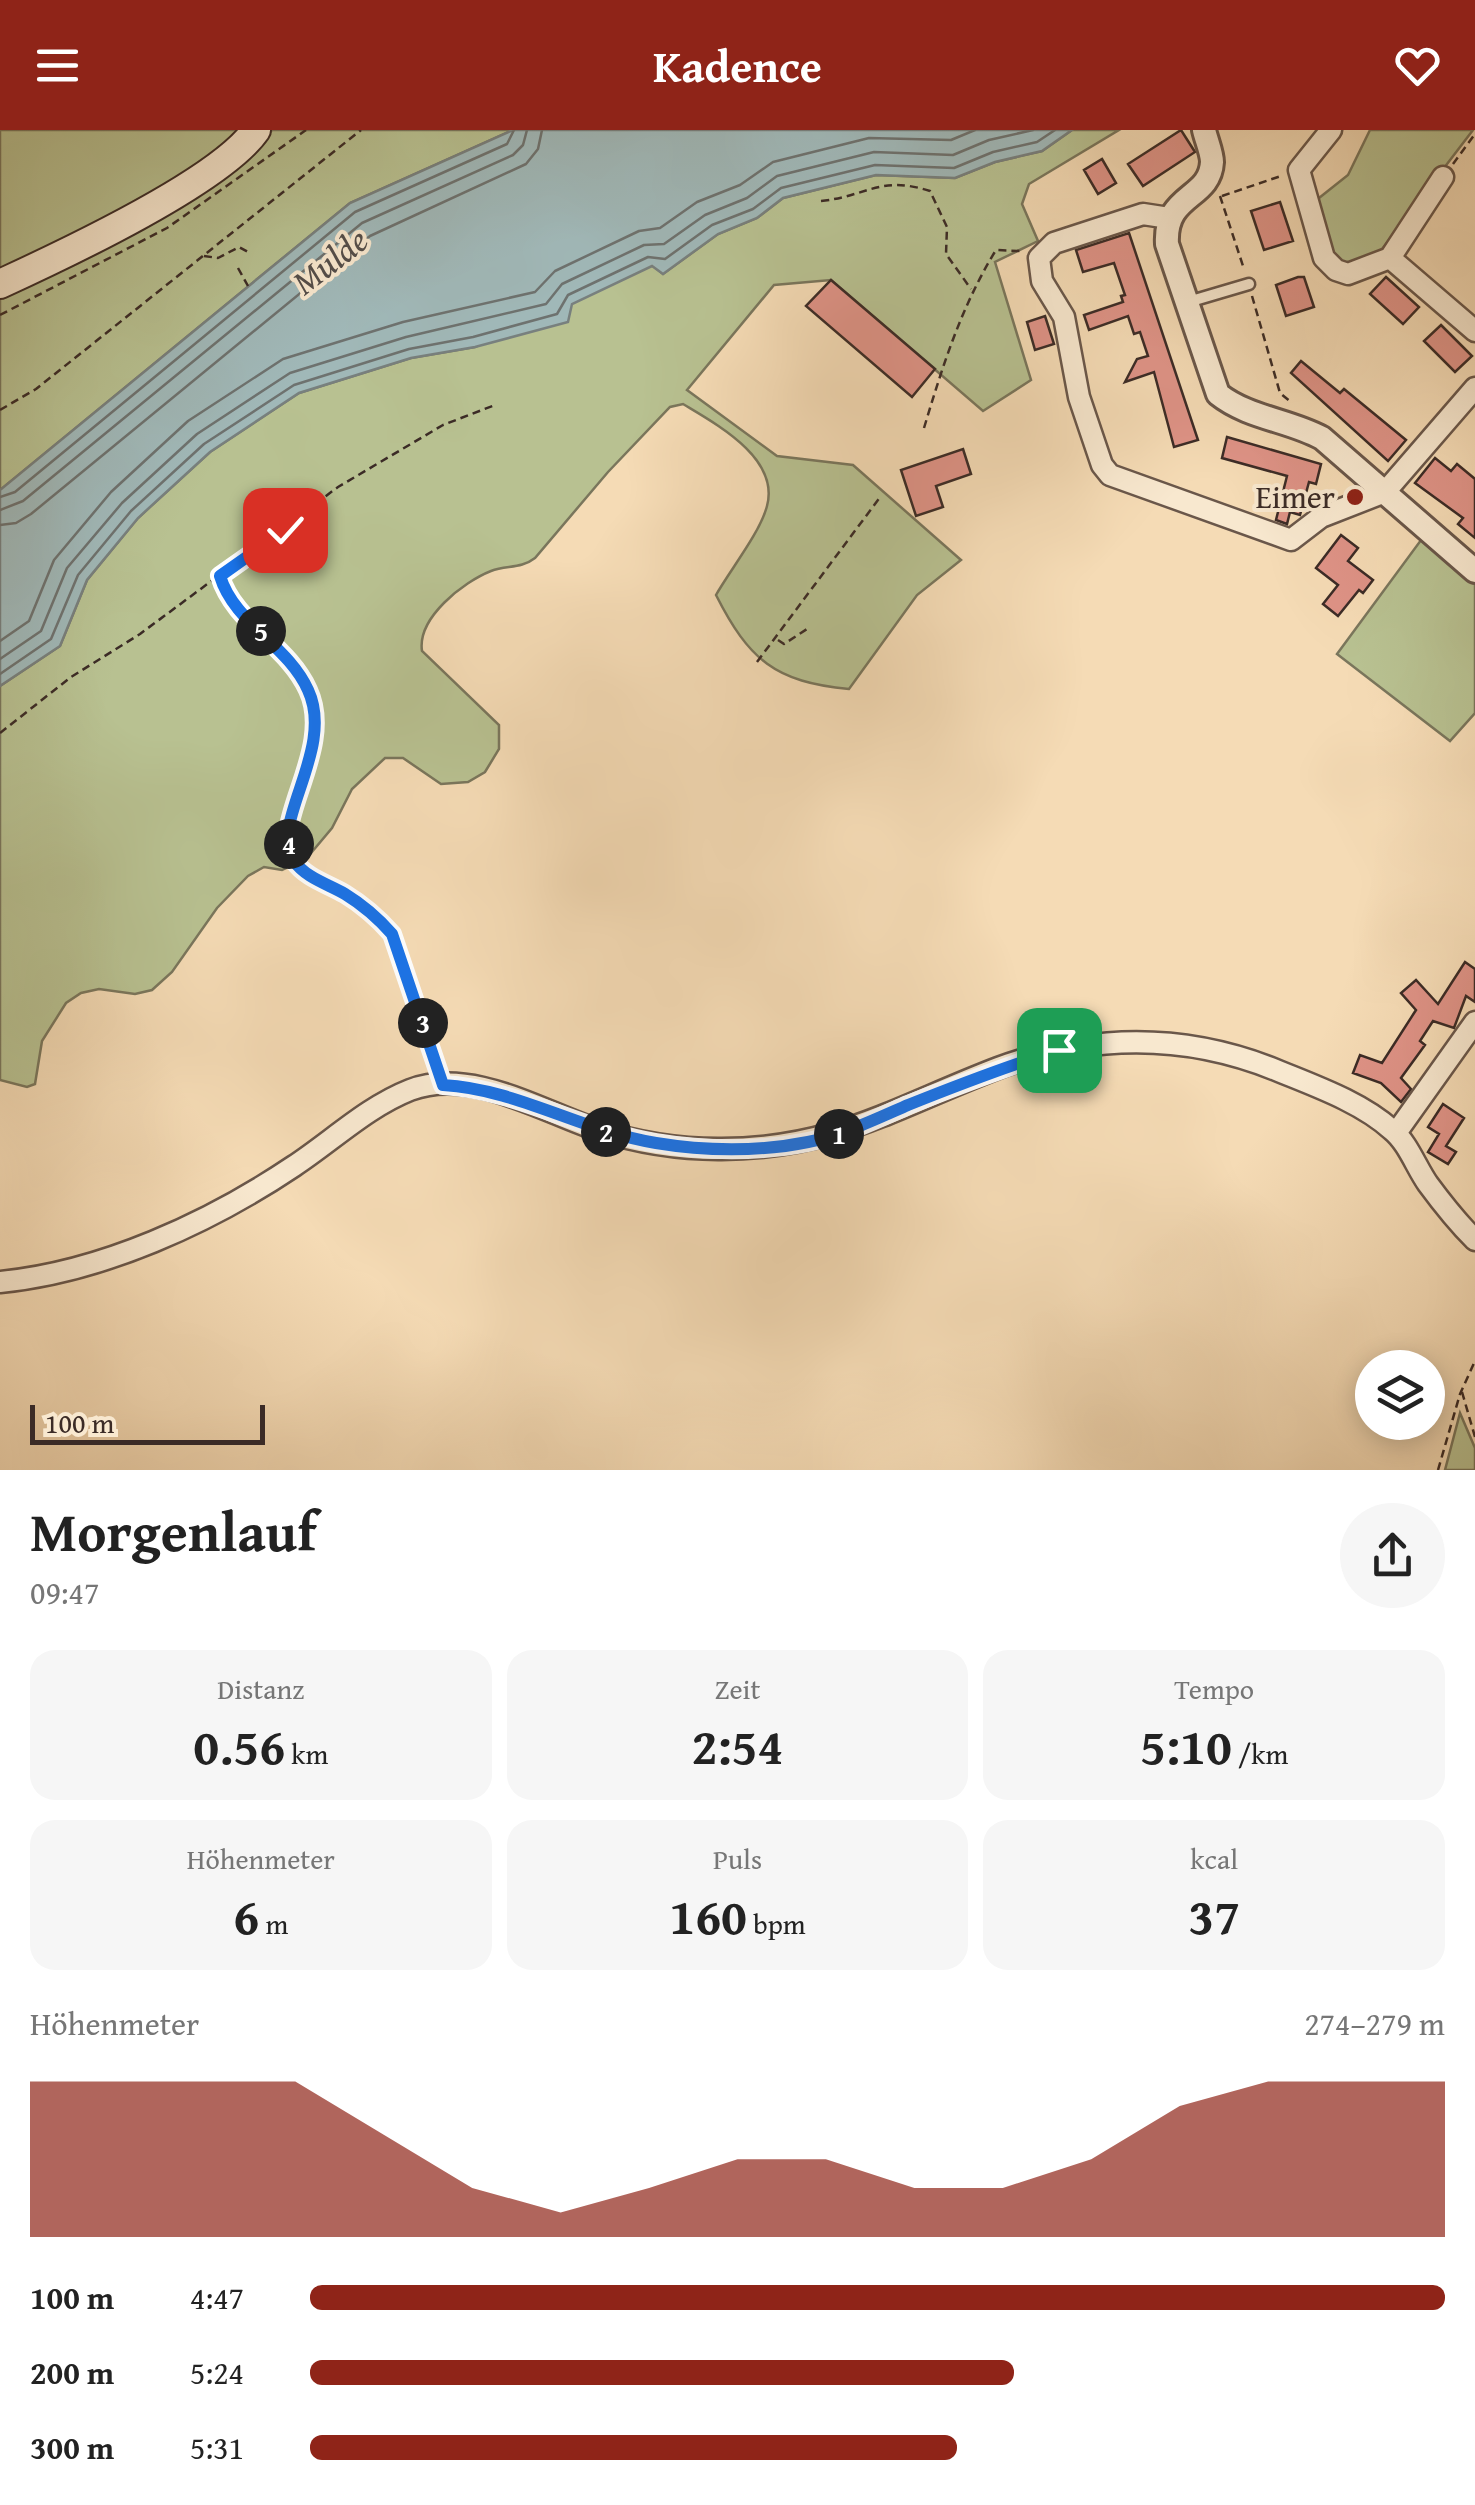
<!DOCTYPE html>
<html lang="de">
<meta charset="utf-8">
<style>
:root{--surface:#fff;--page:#f6f6f6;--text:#222;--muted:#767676;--accent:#8f2418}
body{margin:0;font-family:"Gentium Book Plus",serif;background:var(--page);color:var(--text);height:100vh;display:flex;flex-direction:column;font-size:38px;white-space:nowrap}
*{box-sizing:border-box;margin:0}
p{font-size:32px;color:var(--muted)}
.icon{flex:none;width:55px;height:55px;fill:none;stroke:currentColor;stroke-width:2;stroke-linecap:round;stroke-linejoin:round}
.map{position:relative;height:1340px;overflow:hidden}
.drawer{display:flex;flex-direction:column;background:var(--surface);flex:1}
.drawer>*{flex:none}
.buttons{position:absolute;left:1355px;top:1220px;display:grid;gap:20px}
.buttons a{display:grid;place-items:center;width:90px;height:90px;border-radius:50%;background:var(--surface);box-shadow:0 5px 25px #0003;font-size:50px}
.scale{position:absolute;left:30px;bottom:25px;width:235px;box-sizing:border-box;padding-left:10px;border:5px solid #3b2b26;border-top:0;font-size:28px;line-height:35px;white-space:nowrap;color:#3b2b26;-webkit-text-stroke:8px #f8e8cf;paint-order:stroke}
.pin{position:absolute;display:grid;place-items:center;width:85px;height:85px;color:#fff;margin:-42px;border-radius:20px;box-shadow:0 5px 15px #0006}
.km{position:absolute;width:50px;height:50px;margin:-25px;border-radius:50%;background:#222;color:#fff;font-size:28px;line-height:50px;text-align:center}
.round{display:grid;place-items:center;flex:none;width:105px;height:105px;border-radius:52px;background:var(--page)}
.head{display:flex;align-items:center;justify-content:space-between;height:170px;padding:0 30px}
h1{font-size:55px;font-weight:600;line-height:75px}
.metrics{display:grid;grid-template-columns:repeat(3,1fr);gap:15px;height:170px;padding:10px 30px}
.metrics div{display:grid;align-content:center;border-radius:25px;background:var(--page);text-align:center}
.metrics b{font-size:50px;font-weight:600}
.metrics small{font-size:28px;font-weight:400}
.metrics p{font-size:28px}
.chart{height:280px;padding:20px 30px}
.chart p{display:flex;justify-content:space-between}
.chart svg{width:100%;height:180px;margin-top:10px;fill:var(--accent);opacity:.7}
ul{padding:0 30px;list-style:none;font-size:32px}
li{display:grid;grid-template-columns:160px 120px 1fr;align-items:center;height:75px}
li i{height:25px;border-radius:12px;background:var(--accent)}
header{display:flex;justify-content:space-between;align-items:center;height:130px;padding:0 30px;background:var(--accent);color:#fff;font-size:45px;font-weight:600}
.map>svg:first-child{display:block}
.green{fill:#b8c191;stroke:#7a765c;stroke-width:2.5}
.water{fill:#a0b8b8;stroke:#78807e;stroke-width:2.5}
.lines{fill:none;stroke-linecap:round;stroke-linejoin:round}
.shore{stroke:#6e726f;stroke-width:2.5}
.building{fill:#df9387;stroke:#3b2b26;stroke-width:2.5}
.service-casing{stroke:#6a574a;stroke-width:15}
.minor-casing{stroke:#6a574a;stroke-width:25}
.tertiary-casing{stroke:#6a574a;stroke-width:28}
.secondary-casing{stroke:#3b2b26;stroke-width:32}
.path{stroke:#3b2b26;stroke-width:2.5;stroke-dasharray:8 5;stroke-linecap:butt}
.service{stroke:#f8e8cf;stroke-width:10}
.minor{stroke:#f8e8cf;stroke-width:20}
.tertiary{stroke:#f8e8cf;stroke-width:22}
.secondary{stroke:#f8e8cf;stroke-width:28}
.route-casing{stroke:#fff;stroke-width:20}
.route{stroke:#1a73e8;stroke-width:12}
.poi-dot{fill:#8f2418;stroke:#f8e8cf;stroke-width:4}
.labels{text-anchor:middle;stroke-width:8;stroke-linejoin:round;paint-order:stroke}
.poi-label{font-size:32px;fill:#3b2b26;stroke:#f8e8cf;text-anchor:end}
.water-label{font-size:35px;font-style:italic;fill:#544e4a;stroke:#f8e8cf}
</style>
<header><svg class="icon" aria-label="menu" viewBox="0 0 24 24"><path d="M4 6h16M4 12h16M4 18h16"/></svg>Kadence<svg class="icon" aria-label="heart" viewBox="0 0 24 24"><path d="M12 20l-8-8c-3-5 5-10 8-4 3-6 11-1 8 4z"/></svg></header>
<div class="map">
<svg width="1475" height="1340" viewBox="0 0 1475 1340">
<rect width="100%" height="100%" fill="#f5dbb5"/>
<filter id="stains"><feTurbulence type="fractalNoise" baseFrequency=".002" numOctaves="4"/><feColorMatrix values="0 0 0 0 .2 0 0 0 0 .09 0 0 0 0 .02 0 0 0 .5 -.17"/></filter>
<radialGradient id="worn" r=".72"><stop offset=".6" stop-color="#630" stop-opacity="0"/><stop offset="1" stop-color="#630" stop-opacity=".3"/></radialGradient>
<path class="green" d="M0 0H246L179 50 0 145Z
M272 0H513L350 73 0 360V168L167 82 263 12Z
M1072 0H1119L1029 54 1022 74 1038 111 995 132 1031 250 983 281 831 150 774 155 687 260 777 326 853 335 961 430 917 465 849 559C775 552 749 530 716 465 730 440 760 403 767 376 780 328 716 294 683 274L670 277 608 342 535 428C521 439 507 435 491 441 463 452 417 488 422 521L499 595V619L485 642 468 652 441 654 403 628H385L352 659 332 698 306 729 282 740 264 737 248 746 217 778 172 842 152 860 135 864 99 859 81 863 66 873 42 911 35 954 27 957 0 950V556L60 516 87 450 138 388 210 322 299 263 411 228 475 217 652 135 663 144 718 104 757 88 783 68 876 45 955 48 995 32 1042 21Z
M1370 0H1473L1376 127 1353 136 1338 135 1327 120 1314 72 1348 45Z
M1424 406 1475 452V583L1450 611 1337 524Z
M1460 1283 1475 1318V1340H1445Z"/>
<path class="water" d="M513 0H1072L1042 21 995 32 955 48 876 45 783 68 757 88 718 104 663 144 652 136 572 174 568 192 475 217 411 228 299 263 210 322 138 388 87 450 60 516 0 556V360L350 73Z"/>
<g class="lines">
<path class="shore" d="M0 367 15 362 355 82 507 14 514 0
M0 380 23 371 362 93 513 25 523 15 527 0
M0 395 16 393 31 384 370 106 526 34 538 19 542 0
M0 511 29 491 54 430 111 362 188 291 283 229 403 192 535 162 555 141 639 101 660 98 697 72 740 55 773 32 869 8 951 10 975 0
M0 529 41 501 67 438 122 373 197 304 290 243 406 207 546 174 562 154 644 115 664 114 705 85 747 68 777 46 874 22 953 25 989 10 1033 0
M0 544 51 509 78 445 131 381 204 314 294 255 409 219 473 207 557 184 568 165 648 127 665 129 712 95 753 79 781 58 875 35 954 38 993 22 1037 12 1055 0"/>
</g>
<path class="building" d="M1181 0 1195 22 1143 56 1128 34Z
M1102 29 1116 53 1098 64 1084 40Z
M1280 72 1293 111 1264 120 1251 81Z
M1129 103 1198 310 1174 317 1154 242 1125 252 1137 229 1148 226 1140 202 1134 204 1128 186 1089 200 1084 185 1123 172 1121 166 1125 165 1114 133 1083 142 1076 120Z
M1298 147H1304L1314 177 1286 186 1276 155Z
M1386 147 1419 177 1403 194 1370 164Z
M831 150 935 239 912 267 806 176Z
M1045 186 1054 214 1035 220 1027 192Z
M1441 195 1472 226 1455 242 1424 211Z
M1301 231 1340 263 1344 259 1406 310 1388 331 1291 243Z
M1227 307 1321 334 1316 354 1309 352 1300 385 1290 382 1287 394 1276 390 1287 346 1222 328Z
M963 319 971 344 936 356 943 377 916 386 901 340Z
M1435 328 1451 341 1457 334 1475 349V408L1458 394 1463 388 1415 353Z
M1341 405 1358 418 1348 431 1373 450 1363 463 1359 460 1338 486 1323 474 1338 455 1316 438Z
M1465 832 1475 839V872L1466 866 1454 898 1433 891 1420 911 1425 915 1401 948 1411 959 1401 972 1381 953 1353 943 1360 925 1382 933 1416 880 1401 863 1416 850 1438 874Z
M1443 974 1464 988 1446 1016 1456 1022 1448 1034 1428 1022 1439 1004 1428 997Z"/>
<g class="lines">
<defs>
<path id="service" d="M1188 172 1249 154"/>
<path id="minor" d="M1331 0 1299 40 1324 128 1336 140 1348 144 1390 128 1443 47
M1169 88 1143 84 1054 113 1039 128 1042 151 1064 187 1079 267 1102 335 1110 345 1291 410 1321 387 1385 362 1475 258
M1390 128 1475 201
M1396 1003 1475 892
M0 1152C102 1142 209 1093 294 1036 332 1011 367 977 410 960 471 937 541 981 598 1000 636 1012 678 1019 718 1019 832 1020 896 977 998 938 1091 904 1184 903 1276 940 1315 956 1361 972 1392 1000 1408 1013 1416 1037 1428 1054 1442 1073 1458 1093 1475 1110"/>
<path id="tertiary" d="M1204 0C1206 9 1212 23 1212 32 1210 70 1164 63 1167 114L1218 264C1248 288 1289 290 1322 308L1475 441"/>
<path id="secondary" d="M0 154C61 126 220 52 256 0"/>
</defs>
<use href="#service" class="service-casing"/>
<use href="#minor" class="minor-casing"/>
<use href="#tertiary" class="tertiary-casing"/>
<use href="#secondary" class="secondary-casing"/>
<path class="path" d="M1453 34 1475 4
M1220 66 1244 139
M1222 66 1281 46
M821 71C868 66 880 45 930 61L947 97 946 124 971 159
M204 126 218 128 239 117 248 122
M238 138 248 156
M1252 166 1280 263 1292 273
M0 185 167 98 306 0
M0 280 36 259 361 0
M924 298C943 235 961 177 996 120L1020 121
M220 446C237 502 309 524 316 588 321 632 272 691 291 728 304 752 357 767 378 789 414 824 422 890 437 936
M778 510 784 514 807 499
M757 532 881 366
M0 603 71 547 140 504 338 357 443 295 495 275
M1462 1262 1475 1307
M1438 1340 1460 1264 1475 1231"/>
<use href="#service" class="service"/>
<use href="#minor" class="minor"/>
<use href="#tertiary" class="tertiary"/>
<use href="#secondary" class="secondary"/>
</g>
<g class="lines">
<defs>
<path id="route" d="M285 400 220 446C234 493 288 515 308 560 336 620 267 695 294 731 306 748 328 754 345 764 363 775 378 788 392 804L443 955C517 959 582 1001 656 1013 704 1021 759 1022 808 1012 843 1005 876 989 908 975 958 955 1007 936 1059 920"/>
</defs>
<use href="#route" class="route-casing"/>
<use href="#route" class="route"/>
</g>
<circle class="poi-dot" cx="1355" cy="367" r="10"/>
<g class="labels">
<g class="poi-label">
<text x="1335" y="378">Eimer</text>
</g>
<g class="water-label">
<text transform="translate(330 131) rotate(-38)" y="12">Mulde</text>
</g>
</g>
<rect width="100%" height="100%" filter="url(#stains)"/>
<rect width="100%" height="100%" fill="url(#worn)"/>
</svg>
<div class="buttons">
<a><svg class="icon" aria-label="layers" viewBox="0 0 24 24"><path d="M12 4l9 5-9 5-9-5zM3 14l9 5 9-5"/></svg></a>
</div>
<div class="scale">100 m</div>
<div class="pin" style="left:1059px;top:920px;background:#1e9e55"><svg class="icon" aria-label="arrive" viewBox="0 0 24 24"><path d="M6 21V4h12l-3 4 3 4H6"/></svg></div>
<div class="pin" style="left:285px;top:400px;background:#d93025"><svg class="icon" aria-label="check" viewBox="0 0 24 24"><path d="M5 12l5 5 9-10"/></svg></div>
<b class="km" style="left:839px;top:1004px">1</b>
<b class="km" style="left:606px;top:1002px">2</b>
<b class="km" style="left:423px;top:893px">3</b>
<b class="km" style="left:289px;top:714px">4</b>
<b class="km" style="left:261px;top:501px">5</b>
</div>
<section class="drawer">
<div class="head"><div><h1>Morgenlauf</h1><p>09:47</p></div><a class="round"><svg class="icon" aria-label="share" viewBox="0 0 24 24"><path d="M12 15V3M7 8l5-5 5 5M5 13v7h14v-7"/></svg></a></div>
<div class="metrics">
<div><p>Distanz</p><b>0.56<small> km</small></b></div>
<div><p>Zeit</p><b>2:54</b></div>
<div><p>Tempo</p><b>5:10<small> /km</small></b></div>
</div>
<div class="metrics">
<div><p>Höhenmeter</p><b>6<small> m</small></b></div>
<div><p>Puls</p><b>160<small> bpm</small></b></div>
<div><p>kcal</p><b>37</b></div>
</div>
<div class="chart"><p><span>Höhenmeter</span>274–279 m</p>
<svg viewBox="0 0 160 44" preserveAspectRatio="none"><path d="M0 44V6L10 6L20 6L30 6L40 19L50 32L60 38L70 32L80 25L90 25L100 32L110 32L120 25L130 12L140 6L150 6L160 6V44z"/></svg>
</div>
<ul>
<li><b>100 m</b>4:47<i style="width:100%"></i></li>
<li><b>200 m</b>5:24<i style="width:62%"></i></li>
<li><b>300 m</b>5:31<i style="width:57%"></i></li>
</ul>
</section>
